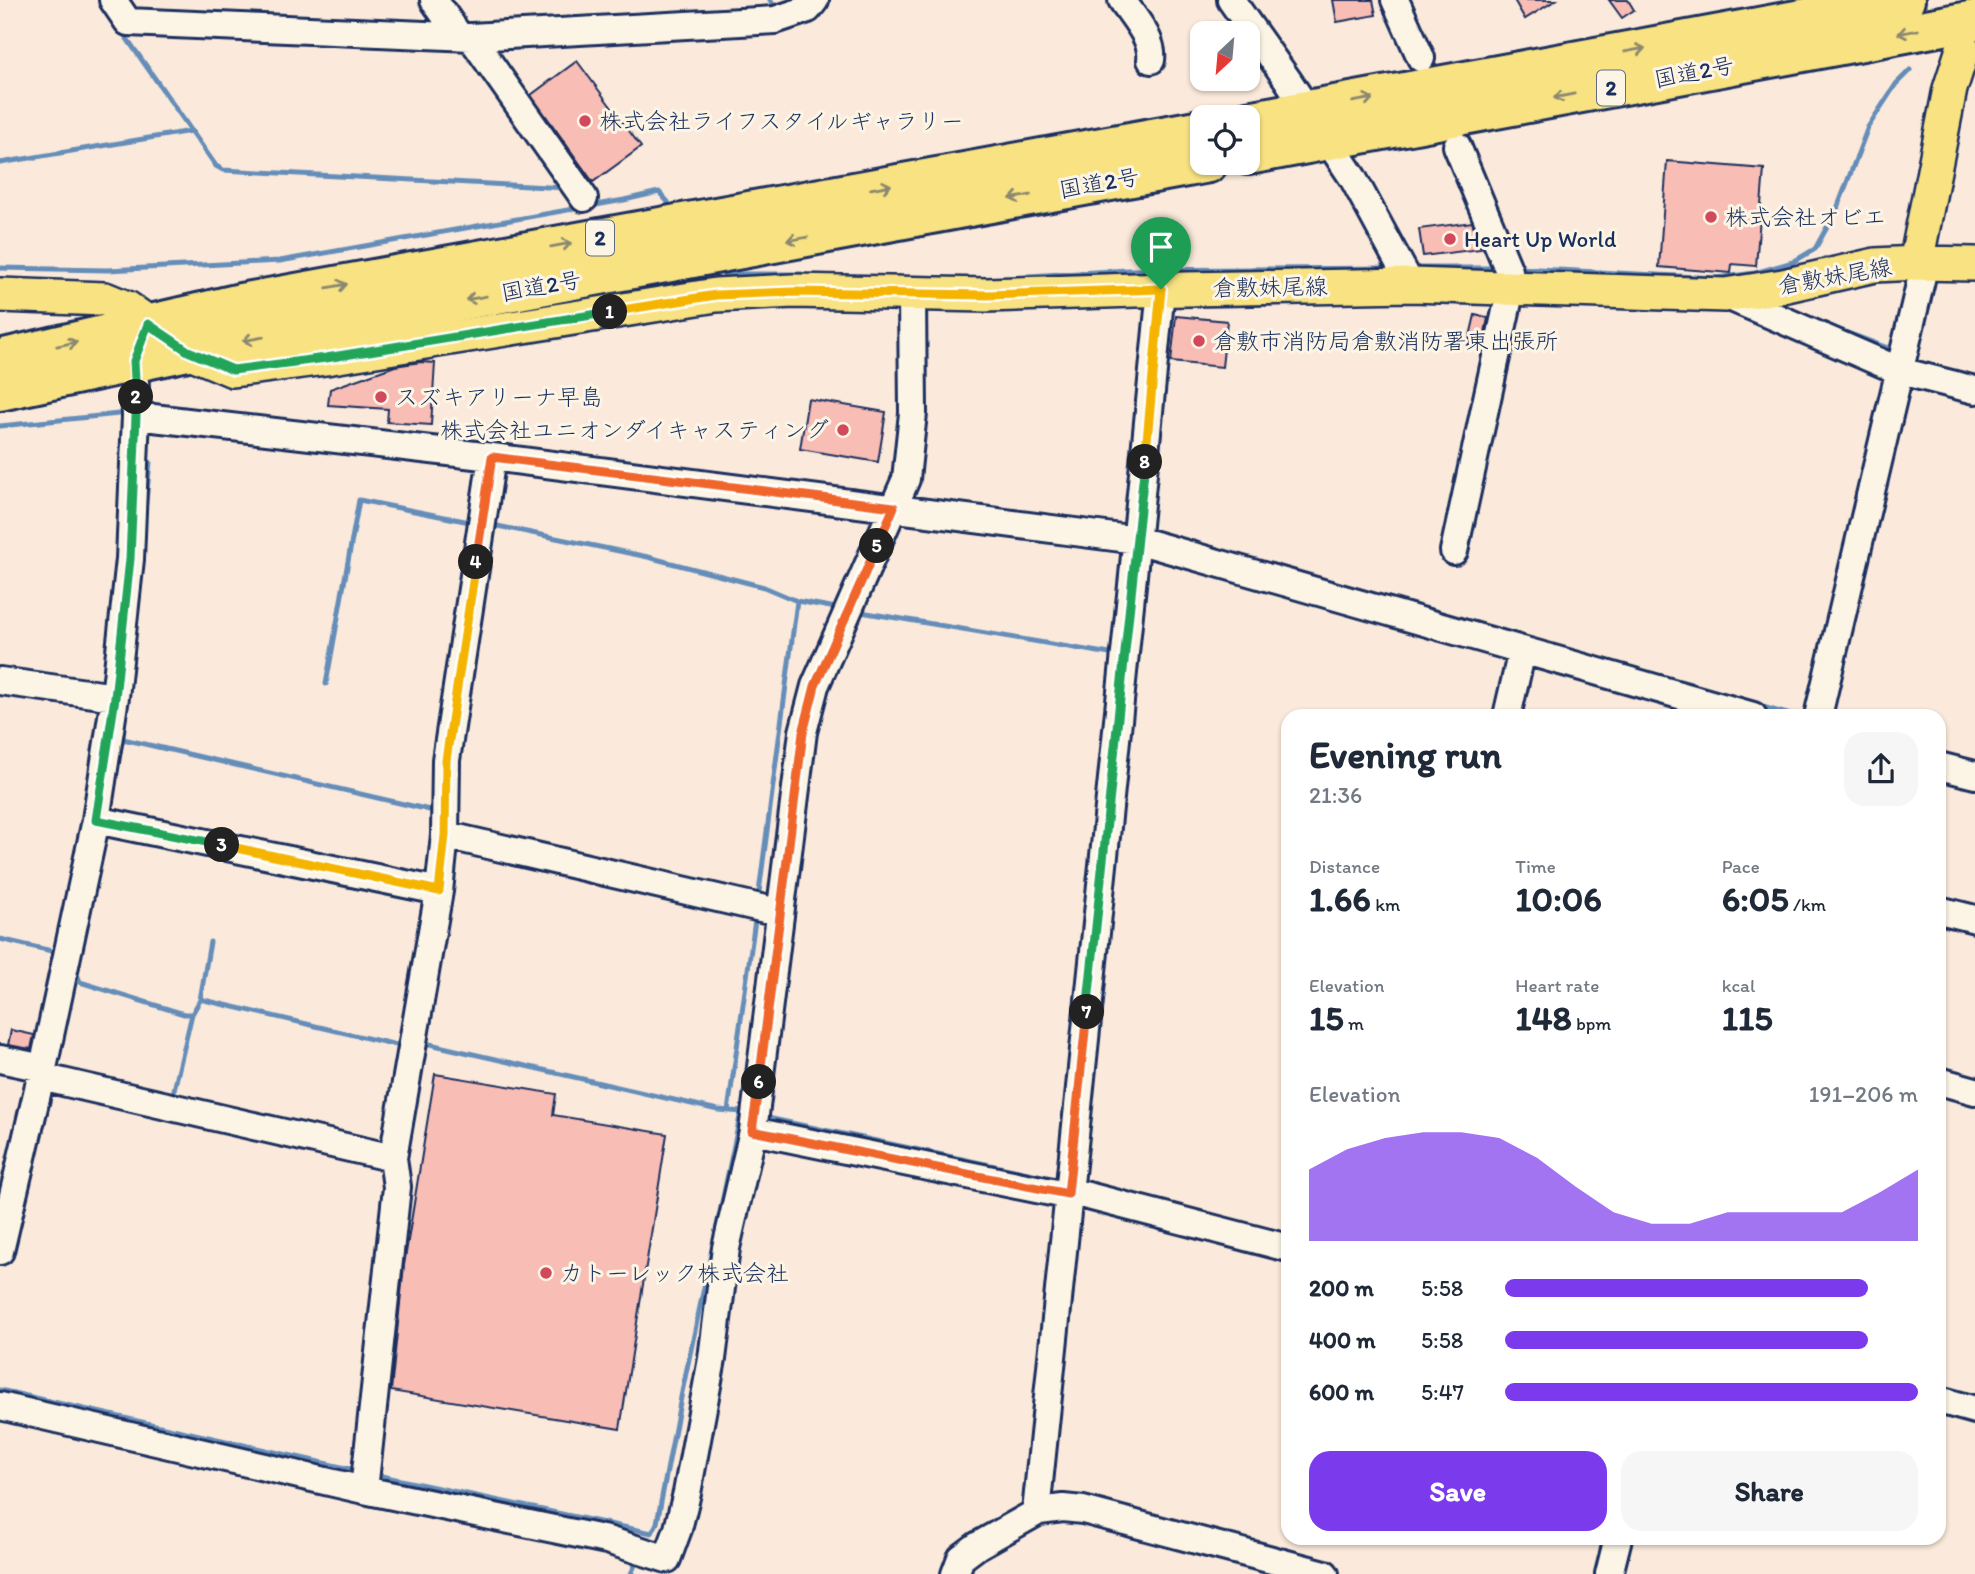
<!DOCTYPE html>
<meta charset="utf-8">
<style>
:root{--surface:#fff;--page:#f6f6f7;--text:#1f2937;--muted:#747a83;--accent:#7c3aed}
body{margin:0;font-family:Itim,"Klee One",sans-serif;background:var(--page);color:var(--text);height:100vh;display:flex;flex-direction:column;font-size:26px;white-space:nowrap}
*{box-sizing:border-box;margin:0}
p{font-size:23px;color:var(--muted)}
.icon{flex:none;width:38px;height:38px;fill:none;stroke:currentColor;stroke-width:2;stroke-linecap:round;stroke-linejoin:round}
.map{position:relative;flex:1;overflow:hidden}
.side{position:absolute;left:1281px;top:709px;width:665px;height:836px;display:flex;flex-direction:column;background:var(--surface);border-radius:21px;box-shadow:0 2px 5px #0004}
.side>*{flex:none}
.needle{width:46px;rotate:206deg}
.controls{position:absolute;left:1190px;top:21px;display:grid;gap:14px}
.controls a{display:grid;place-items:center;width:70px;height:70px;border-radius:14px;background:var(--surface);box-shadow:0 2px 5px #0004;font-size:35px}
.pin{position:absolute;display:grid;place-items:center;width:60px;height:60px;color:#fff;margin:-72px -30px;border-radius:50% 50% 50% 0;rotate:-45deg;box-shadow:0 0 7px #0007}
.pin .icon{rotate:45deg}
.km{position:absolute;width:35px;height:35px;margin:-18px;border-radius:50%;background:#222;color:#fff;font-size:19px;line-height:35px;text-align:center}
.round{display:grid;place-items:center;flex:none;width:74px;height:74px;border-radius:21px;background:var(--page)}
.head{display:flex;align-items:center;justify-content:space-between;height:119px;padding:0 28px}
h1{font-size:38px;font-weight:800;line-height:52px}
.metrics{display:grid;grid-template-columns:repeat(3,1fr);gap:10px;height:119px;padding:7px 28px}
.metrics div{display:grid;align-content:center}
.metrics b{font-size:35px;font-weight:800}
.metrics small{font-size:19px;font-weight:400}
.metrics p{font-size:19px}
.chart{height:196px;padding:14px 28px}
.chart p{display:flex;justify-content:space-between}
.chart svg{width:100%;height:126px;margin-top:7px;fill:var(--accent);opacity:.7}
.cta{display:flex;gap:14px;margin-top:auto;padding:14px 28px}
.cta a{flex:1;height:80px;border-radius:21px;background:var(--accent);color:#fff;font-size:28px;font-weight:800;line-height:80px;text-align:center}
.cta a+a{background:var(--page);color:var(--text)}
ul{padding:0 28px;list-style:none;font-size:23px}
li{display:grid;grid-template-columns:112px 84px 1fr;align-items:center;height:52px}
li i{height:18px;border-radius:9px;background:var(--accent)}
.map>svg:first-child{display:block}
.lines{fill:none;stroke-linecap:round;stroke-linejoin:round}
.stream{stroke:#658db9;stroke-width:5}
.building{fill:#f8bdb5;stroke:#1b2f5e;stroke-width:2}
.minor-casing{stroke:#1b2f5e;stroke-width:32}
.major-casing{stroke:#1b2f5e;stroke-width:38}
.highway-casing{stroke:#1b2f5e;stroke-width:44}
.minor{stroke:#fcf5e5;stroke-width:26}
.major{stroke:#f8e281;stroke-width:33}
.highway{stroke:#f8e281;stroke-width:38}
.oneway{stroke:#8a8870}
.split-1-casing{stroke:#fff;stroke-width:14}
.split-2-casing{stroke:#fff;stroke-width:14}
.split-3-casing{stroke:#fff;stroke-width:14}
.split-4-casing{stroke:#fff;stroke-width:14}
.split-5-casing{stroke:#fff;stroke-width:14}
.split-6-casing{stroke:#fff;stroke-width:14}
.split-7-casing{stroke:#fff;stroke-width:14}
.split-8-casing{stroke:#fff;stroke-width:14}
.split-9-casing{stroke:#fff;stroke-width:14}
.split-1{stroke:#f5b400;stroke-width:9}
.split-2{stroke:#22a559;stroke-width:9}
.split-3{stroke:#22a559;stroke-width:9}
.split-4{stroke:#f5b400;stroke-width:9}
.split-5{stroke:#f0652b;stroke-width:9}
.split-6{stroke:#f0652b;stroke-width:9}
.split-7{stroke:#f0652b;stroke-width:9}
.split-8{stroke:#22a559;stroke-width:9}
.split-9{stroke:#f5b400;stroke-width:9}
.poi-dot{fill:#d1495b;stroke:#fcf5e5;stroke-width:2.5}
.labels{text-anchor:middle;stroke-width:6;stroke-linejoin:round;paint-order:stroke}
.shield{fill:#fcf5e5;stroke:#5e6a86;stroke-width:2}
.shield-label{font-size:21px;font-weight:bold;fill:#1b2f5e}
.street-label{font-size:23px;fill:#1b2f5e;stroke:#fcf5e5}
.poi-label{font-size:23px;fill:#1b2f5e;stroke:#fcf5e5;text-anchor:start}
</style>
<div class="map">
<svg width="1975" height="1574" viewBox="0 0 1975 1574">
<rect width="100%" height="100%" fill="#fbeadb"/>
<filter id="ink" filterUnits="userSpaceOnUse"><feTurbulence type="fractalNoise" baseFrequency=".0143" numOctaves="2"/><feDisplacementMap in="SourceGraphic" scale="14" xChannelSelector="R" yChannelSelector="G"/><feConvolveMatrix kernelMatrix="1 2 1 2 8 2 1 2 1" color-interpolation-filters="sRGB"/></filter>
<g filter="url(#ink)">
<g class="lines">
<path class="stream" d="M770 0 778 12
M121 30 216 166 223 170 567 188
M0 163 191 131
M0 268 108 270 280 261 624 200 659 192 668 202
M1413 268H1501
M1518 268 1717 278 1755 273 1793 262 1815 249 1837 209 1868 127 1896 84 1910 70
M724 274H802
M1028 276 1128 270 1392 268
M1824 324 1896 351
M0 426 119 414
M145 511 150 462
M488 524 648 557 764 587 797 601 842 609
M855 611 1116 655
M326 684 359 500 475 523
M1756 705 1794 716
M125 714 123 739 434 811
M118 760 123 739
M758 900 797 601
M0 939 56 952
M76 956 80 957 77 974 80 982 184 1014H192L200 1000H204L401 1046
M200 1000 210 942
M421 1042 718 1110 743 1112
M173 1094 192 1014
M728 1111 756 913
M763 1117 1061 1180
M0 1390 359 1471
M372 1474 652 1533 657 1523 682 1392 741 1112
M631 1574 638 1558"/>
</g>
<path class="building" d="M1333 0H1373L1376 15 1337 22Z
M1514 0H1556L1525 19Z
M1609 0H1628L1634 10 1622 18Z
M577 61 641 147 593 182 531 95Z
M1667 161 1764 169 1756 266 1732 264 1731 273 1659 267Z
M1472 222 1481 249 1423 256 1419 229Z
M1475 315 1488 318 1482 348 1468 345Z
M1176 316 1227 321 1222 367 1171 362Z
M421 362 435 363 431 425 387 422 388 409 328 405 330 389 395 366Z
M808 399 886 412 878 462 800 449Z
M11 1030 34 1035 31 1049 8 1045Z
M435 1074 556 1094 553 1115 667 1134 620 1429 391 1391 404 1265Z"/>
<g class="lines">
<defs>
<path id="minor" d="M113 0 128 22 471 37 775 20 808 9 815 0
M434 0 459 36
M1122 0C1133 17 1154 39 1151 60
M1231 0 1287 79 1353 178 1411 285
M1395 0 1421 58
M471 37 584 198
M1725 295 1900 371 1975 390
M136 416 492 457 1137 540 1753 716
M1454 551 1511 288 1509 271 1457 146
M0 681 115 697
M1507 716 1522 651
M1818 716 1925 263
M1939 766 1975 775
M96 820 439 891
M445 835 765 909
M1939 910 1975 919
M0 1059 43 1068
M41 1077 393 1158
M1939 1081 1975 1091
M753 1131 803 732 815 686 906 479 913 413 912 294
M0 1251 43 1068 96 820 115 697 130 559 136 416 134 361 139 349
M1939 1400 1975 1410
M0 1406 364 1490 607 1540 667 1559 678 1529 687 1493 712 1359 726 1248 753 1131 1056 1193 1084 1195 1288 1248
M364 1490 397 1187 393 1158 439 891 445 835 446 760 492 457
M1036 1512C1076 1104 1123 697 1161 289
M955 1574 961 1558 977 1546 1039 1511 1063 1508 1083 1510 1325 1574
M1609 1574 1618 1538"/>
<path id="major" d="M1916 263 1950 89 1963 49
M0 295 105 299 127 308 188 351 233 370 326 358 716 295 793 291 986 295 1135 290 1411 285 1725 295 1783 286 1875 265 1916 263 1975 264"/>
<path id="highway" d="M1248 121 1905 0
M1248 155 1975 20
M0 359 241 303 1202 129
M0 391 188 351 1208 163"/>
</defs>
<use href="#minor" class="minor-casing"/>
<use href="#major" class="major-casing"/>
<use href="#highway" class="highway-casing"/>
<use href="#minor" class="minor"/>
<use href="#major" class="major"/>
<use href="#highway" class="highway"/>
</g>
<defs><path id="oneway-shaft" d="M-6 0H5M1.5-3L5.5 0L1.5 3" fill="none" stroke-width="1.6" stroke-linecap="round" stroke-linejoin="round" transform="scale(1.75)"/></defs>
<g class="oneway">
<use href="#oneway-shaft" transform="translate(1908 32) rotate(169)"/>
<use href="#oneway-shaft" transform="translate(1635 50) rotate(-10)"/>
<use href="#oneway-shaft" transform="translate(1564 96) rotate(169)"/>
<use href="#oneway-shaft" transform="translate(1363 100) rotate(-10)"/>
<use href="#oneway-shaft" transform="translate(881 187) rotate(-10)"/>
<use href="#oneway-shaft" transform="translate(1020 197) rotate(170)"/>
<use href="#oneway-shaft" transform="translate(797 239) rotate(170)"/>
<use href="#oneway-shaft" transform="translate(561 245) rotate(-10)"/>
<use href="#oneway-shaft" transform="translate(337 286) rotate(-10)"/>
<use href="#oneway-shaft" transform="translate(476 298) rotate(170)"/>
<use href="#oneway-shaft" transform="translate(253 339) rotate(170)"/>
<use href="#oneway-shaft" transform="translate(67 344) rotate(-12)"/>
</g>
</g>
<g class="lines" filter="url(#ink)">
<defs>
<path id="split-1" d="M610 312 716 295 793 292 986 295 1161 289"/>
<path id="split-2" d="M136 397 134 361 148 324 188 351 233 370 326 358 610 312"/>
<path id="split-3" d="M136 397V416L130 559 115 698 96 820 222 845"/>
<path id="split-4" d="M222 845 439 891 445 835 446 760 476 562"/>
<path id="split-5" d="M476 562 492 457 894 507 877 546"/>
<path id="split-6" d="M759 1082 803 733 815 686 877 546"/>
<path id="split-7" d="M759 1082 752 1131 1068 1194 1087 1012"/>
<path id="split-8" d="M1087 1012 1145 462"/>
<path id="split-9" d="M1145 462 1161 289"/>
</defs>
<use href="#split-1" class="split-1-casing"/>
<use href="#split-2" class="split-2-casing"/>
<use href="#split-3" class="split-3-casing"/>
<use href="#split-4" class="split-4-casing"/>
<use href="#split-5" class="split-5-casing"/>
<use href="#split-6" class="split-6-casing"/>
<use href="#split-7" class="split-7-casing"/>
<use href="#split-8" class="split-8-casing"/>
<use href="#split-9" class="split-9-casing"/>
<use href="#split-1" class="split-1"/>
<use href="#split-2" class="split-2"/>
<use href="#split-3" class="split-3"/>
<use href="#split-4" class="split-4"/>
<use href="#split-5" class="split-5"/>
<use href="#split-6" class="split-6"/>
<use href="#split-7" class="split-7"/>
<use href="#split-8" class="split-8"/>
<use href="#split-9" class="split-9"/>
</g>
<g class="poi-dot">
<circle cx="585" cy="121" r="7"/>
<circle cx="1711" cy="217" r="7"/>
<circle cx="1450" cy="239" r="7"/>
<circle cx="1199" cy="341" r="7"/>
<circle cx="381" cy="397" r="7"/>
<circle cx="843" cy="430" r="7"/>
<circle cx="546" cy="1273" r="7"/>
</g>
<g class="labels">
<g class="shield">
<rect x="1597" y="70.5" width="28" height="35" rx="5"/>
<rect x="586" y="220.5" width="28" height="35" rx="5"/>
</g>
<g class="shield-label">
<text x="1611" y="95">2</text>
<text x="600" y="245">2</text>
</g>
<g class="street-label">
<text transform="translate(1694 72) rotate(-11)" y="8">国道2号</text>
<text transform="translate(1099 183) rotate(-10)" y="8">国道2号</text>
<text transform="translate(1835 276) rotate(-10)" y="8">倉敷妹尾線</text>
<text transform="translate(541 286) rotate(-10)" y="8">国道2号</text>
<text transform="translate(1270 287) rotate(-1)" y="8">倉敷妹尾線</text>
</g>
<g class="poi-label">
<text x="599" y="129">株式会社ライフスタイルギャラリー</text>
<text x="1725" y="225">株式会社オビエ</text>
<text x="1464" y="247">Heart Up World</text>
<text x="1213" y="349">倉敷市消防局倉敷消防署東出張所</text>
<text x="395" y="405">スズキアリーナ早島</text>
<text x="829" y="438" text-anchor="end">株式会社ユニオンダイキャスティング</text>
<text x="560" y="1281">カトーレック株式会社</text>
</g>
</g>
</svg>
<div class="controls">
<a><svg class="needle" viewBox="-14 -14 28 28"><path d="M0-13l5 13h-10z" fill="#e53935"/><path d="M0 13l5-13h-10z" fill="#747a83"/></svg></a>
<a><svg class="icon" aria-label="locate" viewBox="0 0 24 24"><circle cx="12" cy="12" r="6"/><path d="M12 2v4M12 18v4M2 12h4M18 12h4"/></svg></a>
</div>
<div class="pin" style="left:1161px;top:289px;background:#1e9e55"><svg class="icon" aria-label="arrive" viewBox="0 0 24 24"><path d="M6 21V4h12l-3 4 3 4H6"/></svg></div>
<b class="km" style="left:610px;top:312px">1</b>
<b class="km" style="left:136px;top:397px">2</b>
<b class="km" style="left:222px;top:845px">3</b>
<b class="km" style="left:476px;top:562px">4</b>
<b class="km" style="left:877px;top:546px">5</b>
<b class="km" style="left:759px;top:1082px">6</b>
<b class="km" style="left:1087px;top:1012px">7</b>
<b class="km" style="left:1145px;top:462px">8</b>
<section class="side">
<div class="head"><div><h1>Evening run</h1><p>21:36</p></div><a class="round"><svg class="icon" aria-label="share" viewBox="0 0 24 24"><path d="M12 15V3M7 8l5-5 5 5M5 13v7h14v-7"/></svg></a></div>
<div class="metrics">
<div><p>Distance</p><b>1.66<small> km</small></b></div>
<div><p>Time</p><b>10:06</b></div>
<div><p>Pace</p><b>6:05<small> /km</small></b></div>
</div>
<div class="metrics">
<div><p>Elevation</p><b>15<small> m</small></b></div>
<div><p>Heart rate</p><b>148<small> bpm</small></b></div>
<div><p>kcal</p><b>115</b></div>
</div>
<div class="chart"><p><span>Elevation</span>191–206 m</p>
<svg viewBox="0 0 160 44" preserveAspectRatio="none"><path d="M0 44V19L10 12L20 8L30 6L40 6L50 8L60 15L70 25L80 34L90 38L100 38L110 34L120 34L130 34L140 34L150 27L160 19V44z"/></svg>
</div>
<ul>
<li><b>200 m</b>5:58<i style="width:88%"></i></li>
<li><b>400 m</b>5:58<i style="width:88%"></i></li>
<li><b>600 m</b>5:47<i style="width:100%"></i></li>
</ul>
<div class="cta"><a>Save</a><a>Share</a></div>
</section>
</div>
